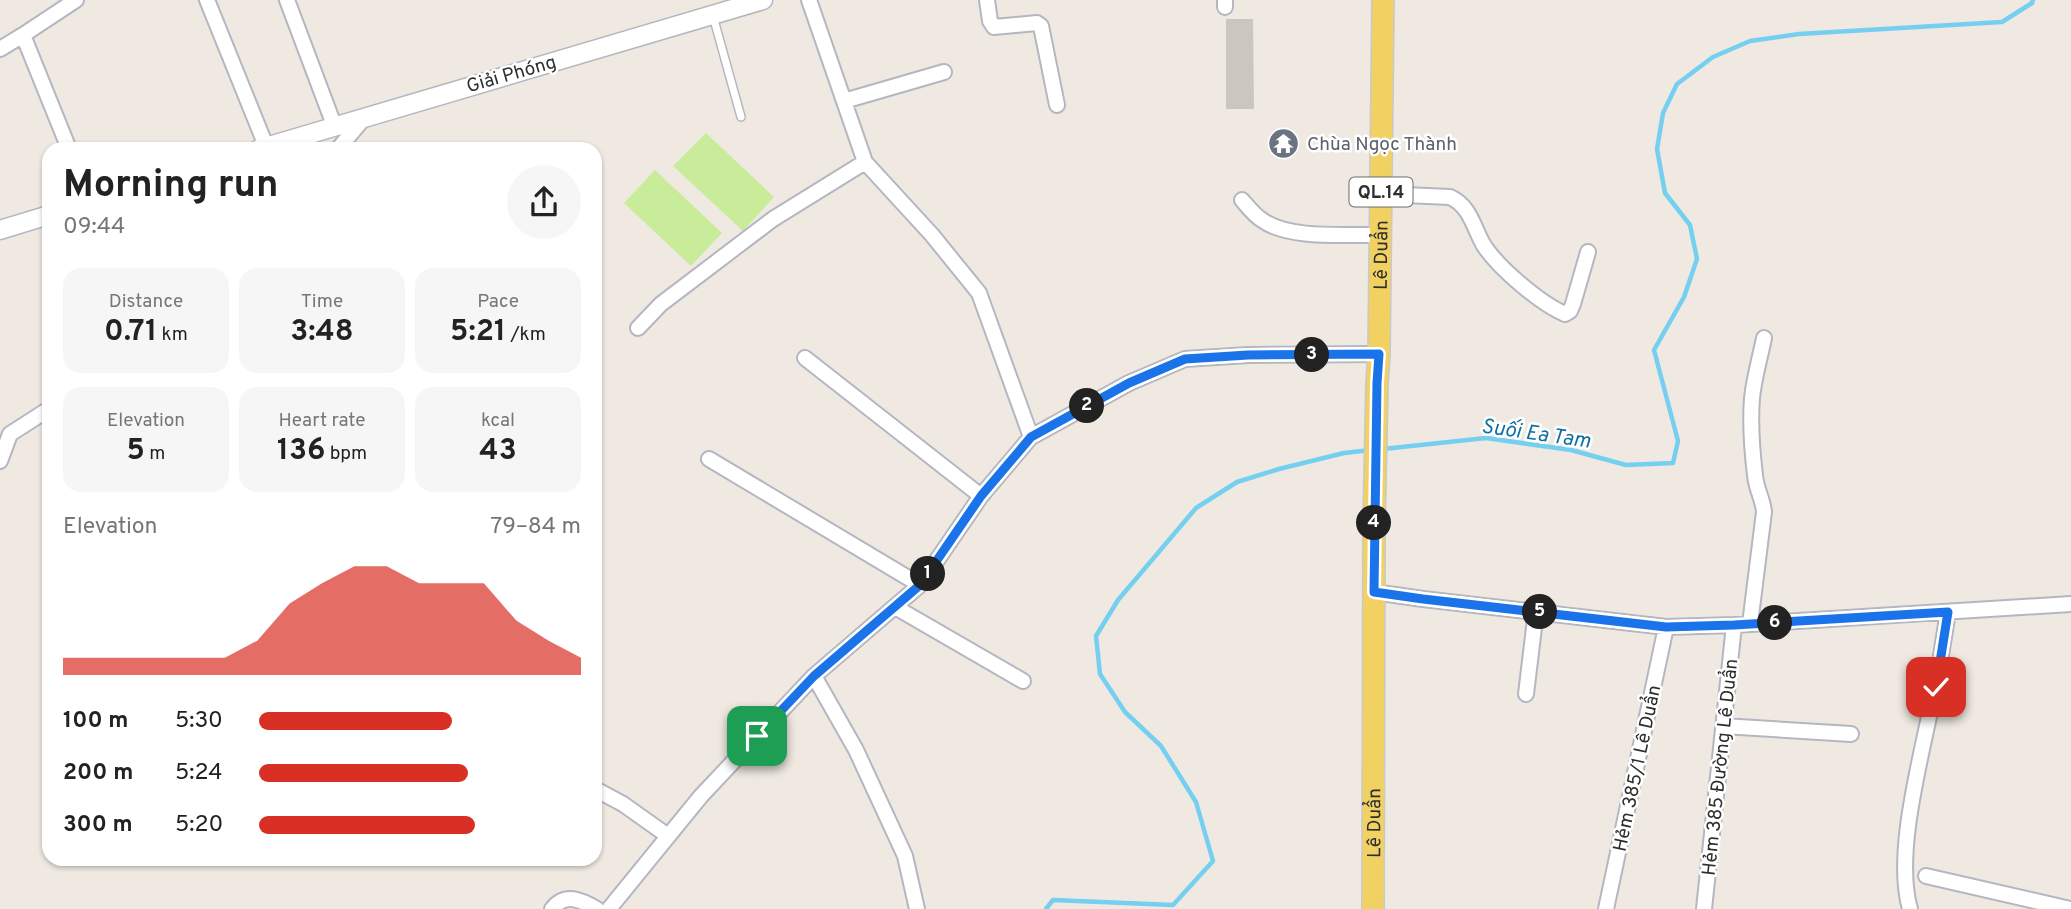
<!DOCTYPE html>
<meta charset="utf-8">
<style>
:root{--surface:#fff;--page:#f6f6f6;--text:#222;--muted:#767676;--accent:#d93025}
body{margin:0;font-family:Overpass,sans-serif;background:var(--page);color:var(--text);height:100vh;display:flex;flex-direction:column;font-size:26px;white-space:nowrap}
*{box-sizing:border-box;margin:0}
p{font-size:23px;color:var(--muted)}
.icon{flex:none;width:38px;height:38px;fill:none;stroke:currentColor;stroke-width:2;stroke-linecap:round;stroke-linejoin:round}
.map{position:relative;flex:1;overflow:hidden}
.details{position:absolute;left:42px;top:142px;width:560px;height:724px;display:flex;flex-direction:column;background:var(--surface);border-radius:21px;box-shadow:0 2px 5px #0004}
.details>*{flex:none}
.pin{position:absolute;display:grid;place-items:center;width:60px;height:60px;color:#fff;margin:-30px;border-radius:14px;box-shadow:0 4px 10px #0006}
.km{position:absolute;width:35px;height:35px;margin:-18px;border-radius:50%;background:#222;color:#fff;font-size:19px;line-height:35px;text-align:center}
.round{display:grid;place-items:center;flex:none;width:74px;height:74px;border-radius:37px;background:var(--page)}
.head{display:flex;align-items:center;justify-content:space-between;height:119px;padding:0 21px}
h1{font-size:38px;font-weight:700;line-height:52px}
.metrics{display:grid;grid-template-columns:repeat(3,1fr);gap:10px;height:119px;padding:7px 21px}
.metrics div{display:grid;align-content:center;border-radius:18px;background:var(--page);text-align:center}
.metrics b{font-size:30px;font-weight:700}
.metrics small{font-size:19px;font-weight:400}
.metrics p{font-size:19px}
.chart{height:196px;padding:14px 21px}
.chart p{display:flex;justify-content:space-between}
.chart svg{width:100%;height:126px;margin-top:7px;fill:var(--accent);opacity:.7}
ul{padding:0 21px;list-style:none;font-size:23px}
li{display:grid;grid-template-columns:112px 84px 1fr;align-items:center;height:52px}
li i{height:18px;border-radius:9px;background:var(--accent)}
.map>svg:first-child{display:block}
.pitch{fill:#c9ec9a}
.lines{fill:none;stroke-linecap:round;stroke-linejoin:round}
.stream{stroke:#75cff0;stroke-width:4.5}
.building{fill:#cbc7bf}
.service-casing{stroke:#b4b7c1;stroke-width:10}
.minor-casing{stroke:#b4b7c1;stroke-width:18}
.tertiary-casing{stroke:#b4b7c1;stroke-width:21}
.primary-casing{stroke:#c9c9c9;stroke-width:24}
.service{stroke:#fff;stroke-width:7}
.minor{stroke:#fff;stroke-width:14}
.tertiary{stroke:#fff;stroke-width:18}
.primary{stroke:#f2d163;stroke-width:21}
.route-casing{stroke:#fff;stroke-width:14}
.route{stroke:#1a73e8;stroke-width:9}
.labels{text-anchor:middle;stroke-width:5;stroke-linejoin:round;paint-order:stroke}
.shield{fill:#fff;stroke:#6d6d6d;stroke-width:2}
.shield-label{font-size:18px;font-weight:bold;fill:#2e2e2e}
.street-label{font-size:19px;fill:#2e2e2e;stroke:#fff}
.worship-label{font-size:19px;fill:#5b616d;stroke:#fff;text-anchor:start}
.water-label{font-size:21px;font-style:italic;fill:#0d6fa3;stroke:#fff}
</style>
<div class="map">
<svg width="2071" height="909" viewBox="0 0 2071 909">
<rect width="100%" height="100%" fill="#efe9e1"/>
<path class="pitch" d="M706 133 774 197 743 231 673 166Z
M655 170 722 233 691 266 624 203Z"/>
<g class="lines">
<path class="stream" d="M1383 449 1486 438 1571 450 1626 465 1673 463 1678 441 1654 350 1684 297 1697 259 1690 225 1665 193 1657 149 1663 113 1677 84 1713 57 1750 41 1799 34 2002 22 2032 3 2033 0
M1046 909 1053 900 1173 905 1213 861 1196 802 1161 746 1125 712 1100 674 1096 636 1118 600 1196 508 1237 482 1279 469 1344 453 1371 450"/>
</g>
<path class="building" d="M1226 19H1253L1254 109H1226Z"/>
<g class="lines">
<defs>
<path id="service" d="M713 16 741 117"/>
<path id="minor" d="M207 0 266 146
M287 0 334 125
M809 0 865 162 932 235 979 293 1031 437
M987 0 990 21 994 27 1037 23 1041 26 1057 105
M1225 7V0
M0 49 23 35
M844 101 944 72
M69 149 23 35 76 0
M338 149 365 117
M1381 194 1450 197C1470 206 1473 226 1483 244 1497 267 1541 304 1565 314L1570 311 1573 304 1588 252
M1242 200C1248 207 1254 215 1262 220 1289 240 1347 234 1380 235
M638 328 661 304 773 219 865 162
M805 358 981 496
M709 459 920 585
M0 461 10 434 49 409
M1374 592 1423 599 1666 627 1734 625 2071 604
M895 607 1023 681
M1750 624 1764 512C1763 499 1756 489 1755 475 1752 450 1750 423 1752 398 1754 378 1760 358 1764 338
M814 676 856 750 905 856 917 909
M1526 694 1536 611
M1723 726 1851 734
M595 789 623 804 668 836
M1926 876 2070 909
M552 909C565 892 581 900 597 909
M609 909 701 796 814 676 920 585 981 496 1031 437 1129 383 1185 359 1248 355 1379 354
M1606 909 1666 627
M1704 909 1734 625
M1910 909C1894 854 1921 759 1932 702 1939 672 1943 642 1948 612"/>
<path id="tertiary" d="M259 149 763 0
M0 230 49 215"/>
<g id="primary">
<path id="s1" d="M1373 909 1374 526 1377 384 1379 354 1383 0"/>
</g>
</defs>
<use href="#service" class="service-casing"/>
<use href="#minor" class="minor-casing"/>
<use href="#tertiary" class="tertiary-casing"/>
<use href="#primary" class="primary-casing"/>
<use href="#service" class="service"/>
<use href="#minor" class="minor"/>
<use href="#tertiary" class="tertiary"/>
<use href="#primary" class="primary"/>
</g>
<g class="lines">
<defs>
<path id="route" d="M757 736 814 676 920 585 981 496 1031 437 1129 383 1185 359 1248 355 1379 354 1377 383 1374 592 1423 599 1666 627 1734 625 1948 612 1936 687"/>
</defs>
<use href="#route" class="route-casing"/>
<use href="#route" class="route"/>
</g>
<defs>
<symbol id="temple-disc" viewBox="-11 -11 22 22"><circle r="9.5" fill="#6b7280" stroke="#fff"/><path d="M0-6L5-2H3V0L6.5 2.5H4V6H1.5V3h-3V6H-4V2.5H-6.5L-3 0V-2H-5Z" fill="#fff"/></symbol>
</defs>
<g fill-rule="evenodd">
<use href="#temple-disc" x="1266" y="126" width="35" height="35"/>
</g>
<g class="labels">
<rect class="shield" x="1349.5" y="177.5" width="63" height="29" rx="5"/>
<g class="shield-label">
<text x="1381" y="198">QL.14</text>
</g>
<g class="street-label">
<text transform="translate(511 73) rotate(-16)" y="7">Giải Phóng</text>
<text dy="7" stroke="none"><textPath href="#s1" startOffset="654">Lê Duẩn</textPath></text>
<text transform="translate(1719 767) rotate(-84)" y="7">Hẻm 385 Đường Lê Duẩn</text>
<text transform="translate(1636 768) rotate(-78)" y="7">Hẻm 385/1 Lê Duẩn</text>
<text dy="7" stroke="none"><textPath href="#s1" startOffset="86">Lê Duẩn</textPath></text>
</g>
<g class="worship-label">
<text x="1307" y="150">Chùa Ngọc Thành</text>
</g>
<g class="water-label">
<text transform="translate(1536 433) rotate(8)" y="7">Suối Ea Tam</text>
</g>
</g>
</svg>
<div class="pin" style="left:757px;top:736px;background:#1e9e55"><svg class="icon" aria-label="arrive" viewBox="0 0 24 24"><path d="M6 21V4h12l-3 4 3 4H6"/></svg></div>
<div class="pin" style="left:1936px;top:687px;background:#d93025"><svg class="icon" aria-label="check" viewBox="0 0 24 24"><path d="M5 12l5 5 9-10"/></svg></div>
<b class="km" style="left:928px;top:574px">1</b>
<b class="km" style="left:1087px;top:406px">2</b>
<b class="km" style="left:1312px;top:355px">3</b>
<b class="km" style="left:1374px;top:523px">4</b>
<b class="km" style="left:1540px;top:612px">5</b>
<b class="km" style="left:1775px;top:623px">6</b>
<section class="details">
<div class="head"><div><h1>Morning run</h1><p>09:44</p></div><a class="round"><svg class="icon" aria-label="share" viewBox="0 0 24 24"><path d="M12 15V3M7 8l5-5 5 5M5 13v7h14v-7"/></svg></a></div>
<div class="metrics">
<div><p>Distance</p><b>0.71<small> km</small></b></div>
<div><p>Time</p><b>3:48</b></div>
<div><p>Pace</p><b>5:21<small> /km</small></b></div>
</div>
<div class="metrics">
<div><p>Elevation</p><b>5<small> m</small></b></div>
<div><p>Heart rate</p><b>136<small> bpm</small></b></div>
<div><p>kcal</p><b>43</b></div>
</div>
<div class="chart"><p><span>Elevation</span>79–84 m</p>
<svg viewBox="0 0 160 44" preserveAspectRatio="none"><path d="M0 44V38L10 38L20 38L30 38L40 38L50 38L60 32L70 19L80 12L90 6L100 6L110 12L120 12L130 12L140 25L150 32L160 38V44z"/></svg>
</div>
<ul>
<li><b>100 m</b>5:30<i style="width:60%"></i></li>
<li><b>200 m</b>5:24<i style="width:65%"></i></li>
<li><b>300 m</b>5:20<i style="width:67%"></i></li>
</ul>
</section>
</div>
